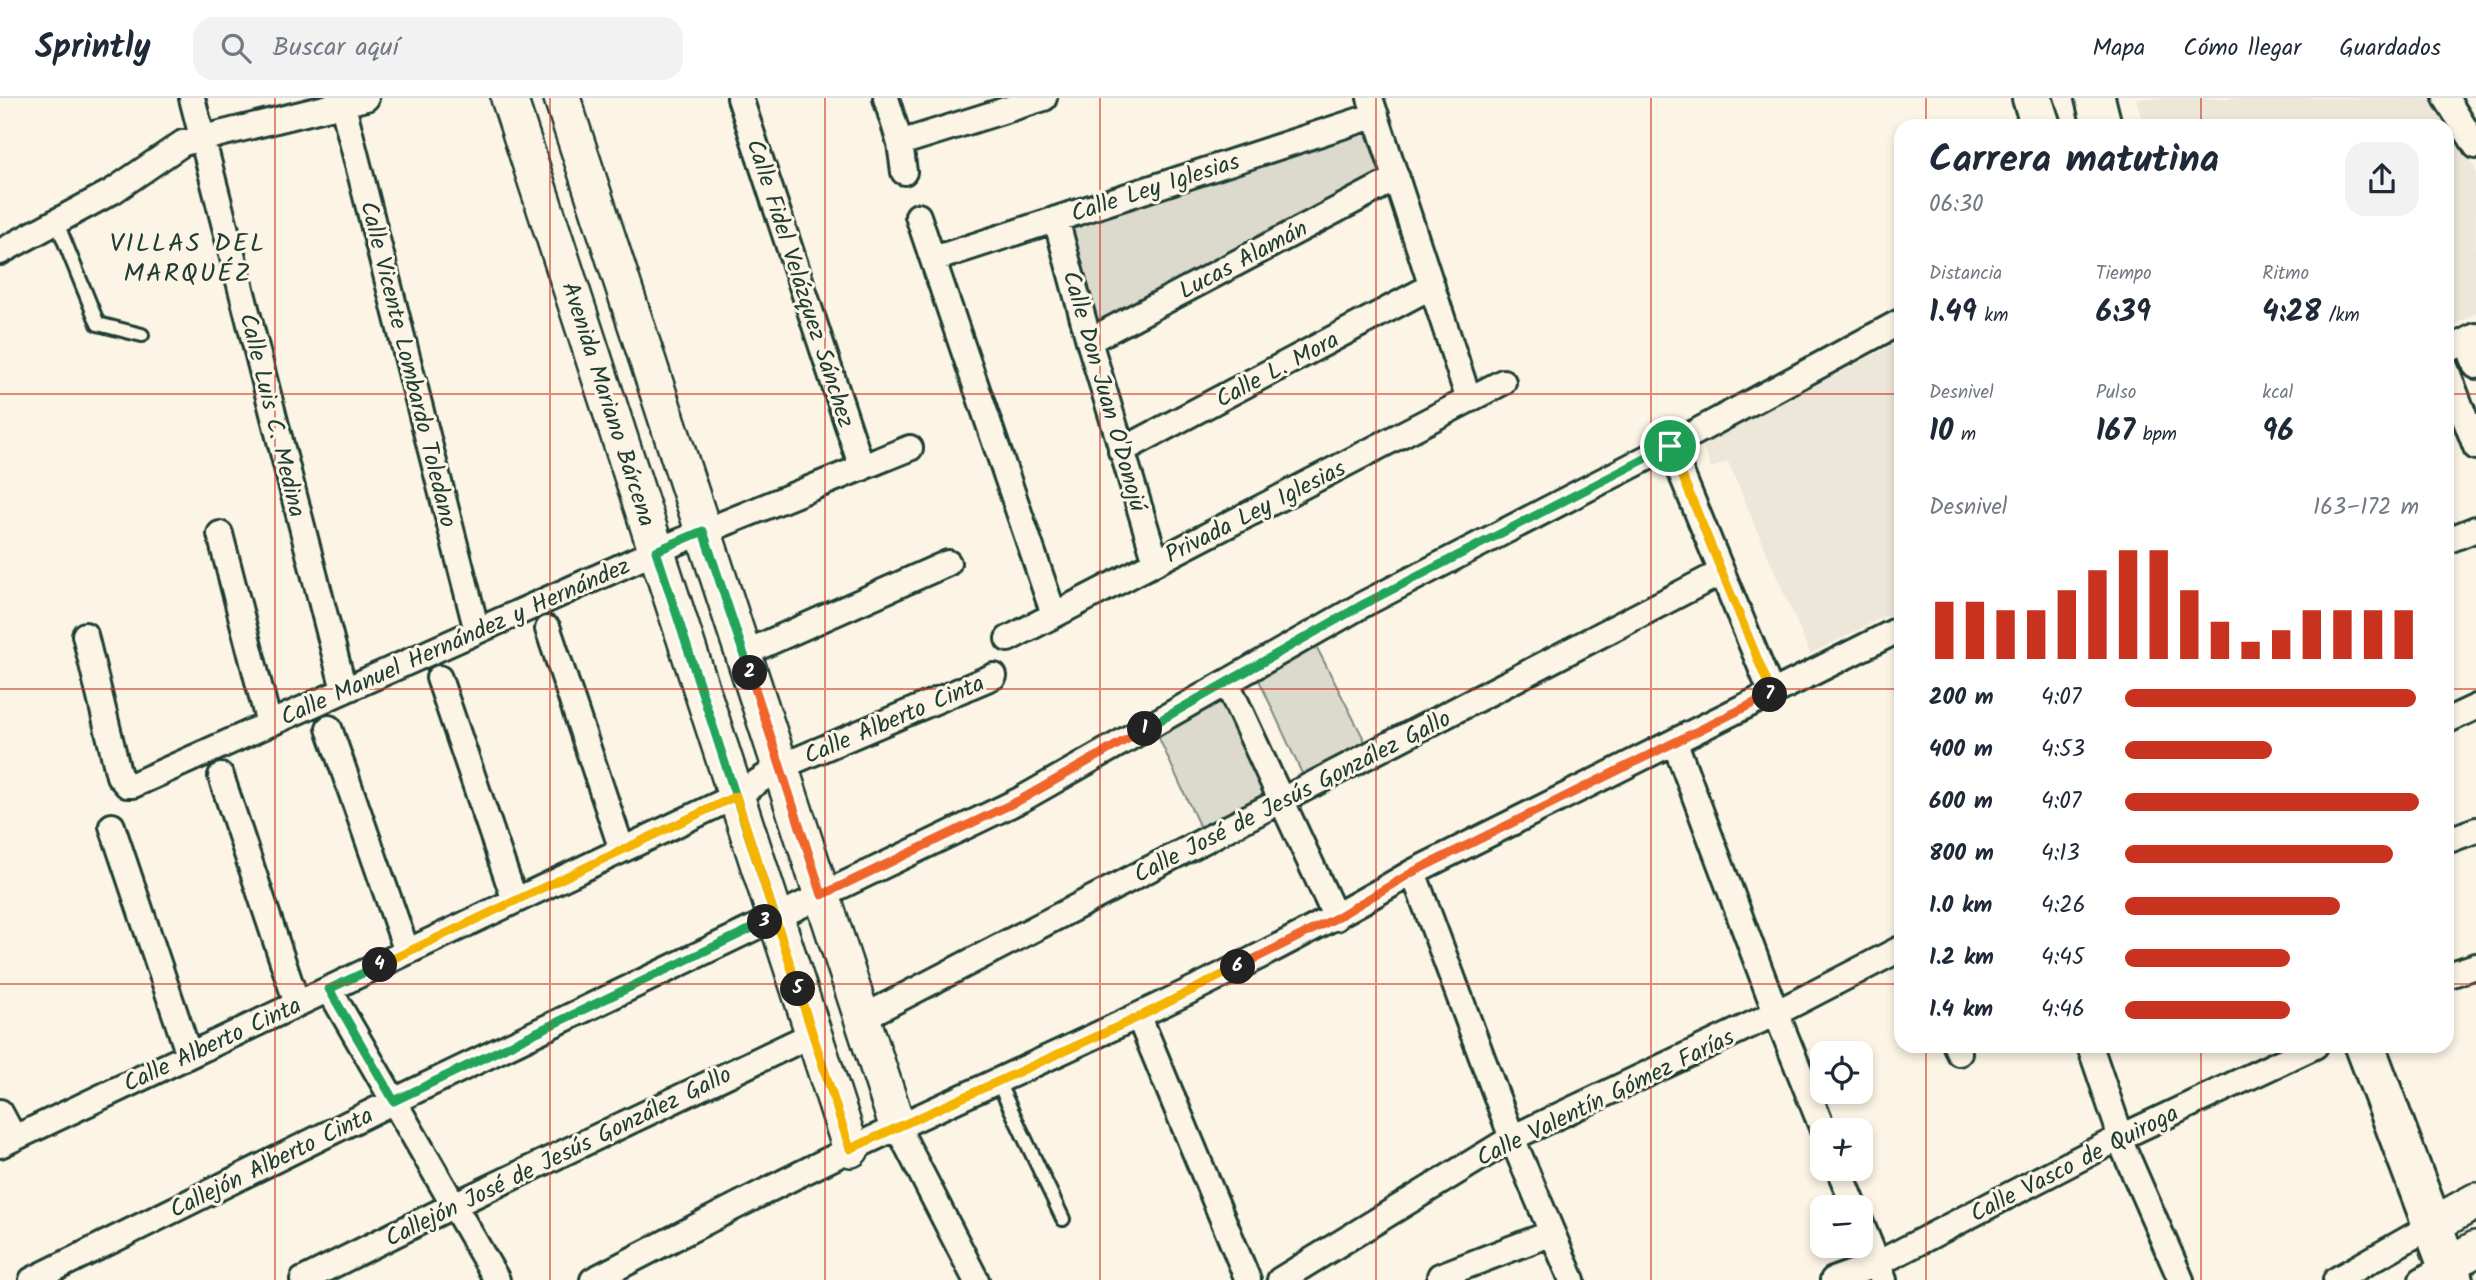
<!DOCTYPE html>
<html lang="es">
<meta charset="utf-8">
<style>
:root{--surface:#fff;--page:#f2f2f3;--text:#1f2937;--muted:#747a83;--line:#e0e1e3;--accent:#c8321e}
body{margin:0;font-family:Kalam,sans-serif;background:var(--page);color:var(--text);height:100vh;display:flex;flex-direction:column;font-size:26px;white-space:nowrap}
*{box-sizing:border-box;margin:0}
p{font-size:23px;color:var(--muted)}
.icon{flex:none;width:38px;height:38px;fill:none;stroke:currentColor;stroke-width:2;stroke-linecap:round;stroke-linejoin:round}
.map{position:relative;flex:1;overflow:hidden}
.side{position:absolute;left:1894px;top:21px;width:560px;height:934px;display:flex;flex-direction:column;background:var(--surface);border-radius:21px;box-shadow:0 4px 10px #0003}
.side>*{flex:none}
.controls{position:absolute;left:1810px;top:943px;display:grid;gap:14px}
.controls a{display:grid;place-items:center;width:63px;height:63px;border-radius:14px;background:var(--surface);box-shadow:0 4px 10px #0003;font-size:35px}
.pin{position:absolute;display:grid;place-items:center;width:60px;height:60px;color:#fff;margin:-30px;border:4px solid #fff;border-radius:50%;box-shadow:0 2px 7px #0007}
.km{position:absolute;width:35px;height:35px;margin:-18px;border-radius:50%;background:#222;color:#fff;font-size:19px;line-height:35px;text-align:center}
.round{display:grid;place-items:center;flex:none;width:74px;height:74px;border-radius:21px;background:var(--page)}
.summary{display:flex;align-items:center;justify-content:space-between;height:119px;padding:0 35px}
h1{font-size:38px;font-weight:600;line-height:52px}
.metrics{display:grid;grid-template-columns:repeat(3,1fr);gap:10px;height:119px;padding:7px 35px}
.metrics div{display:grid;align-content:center}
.metrics b{font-size:30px;font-weight:600}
.metrics small{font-size:19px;font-weight:400}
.metrics p{font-size:19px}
.chart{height:196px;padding:14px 35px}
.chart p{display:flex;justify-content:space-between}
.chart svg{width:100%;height:126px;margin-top:7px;stroke:var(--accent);stroke-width:6}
ul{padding:0 35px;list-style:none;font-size:23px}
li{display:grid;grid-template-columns:112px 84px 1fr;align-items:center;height:52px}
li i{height:18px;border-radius:9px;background:var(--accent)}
header{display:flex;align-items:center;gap:42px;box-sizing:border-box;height:98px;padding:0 35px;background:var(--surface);border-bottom:2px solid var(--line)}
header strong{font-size:33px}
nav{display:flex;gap:38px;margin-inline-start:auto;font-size:24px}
.search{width:490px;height:63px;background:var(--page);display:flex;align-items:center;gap:18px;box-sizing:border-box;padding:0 24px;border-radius:21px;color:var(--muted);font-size:26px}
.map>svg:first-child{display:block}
.built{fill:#ece7d8}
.green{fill:#dcdacc;stroke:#7e8c80;stroke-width:2}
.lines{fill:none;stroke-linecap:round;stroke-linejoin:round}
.lane-casing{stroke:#1f3d34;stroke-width:18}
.street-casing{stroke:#1f3d34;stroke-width:30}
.secondary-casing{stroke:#1f3d34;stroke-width:40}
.primary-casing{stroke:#1f3d34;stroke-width:44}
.lane{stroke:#fcf5e5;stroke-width:12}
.street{stroke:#fcf5e5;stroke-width:24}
.secondary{stroke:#fcf5e5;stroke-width:35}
.primary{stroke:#fcf5e5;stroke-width:38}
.split-1-casing{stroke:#fff;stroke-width:14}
.split-2-casing{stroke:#fff;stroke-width:14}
.split-3-casing{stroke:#fff;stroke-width:14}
.split-4-casing{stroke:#fff;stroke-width:14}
.split-5-casing{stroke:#fff;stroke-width:14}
.split-6-casing{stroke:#fff;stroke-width:14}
.split-7-casing{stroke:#fff;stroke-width:14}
.split-8-casing{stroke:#fff;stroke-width:14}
.split-1{stroke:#22a559;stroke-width:9}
.split-2{stroke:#f0652b;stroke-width:9}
.split-3{stroke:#22a559;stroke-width:9}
.split-4{stroke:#22a559;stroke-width:9}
.split-5{stroke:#f5b400;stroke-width:9}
.split-6{stroke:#f5b400;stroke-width:9}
.split-7{stroke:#f0652b;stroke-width:9}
.split-8{stroke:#f5b400;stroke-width:9}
.grid{fill:none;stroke:#c8321e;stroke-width:2;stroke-opacity:0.55}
.labels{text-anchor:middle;stroke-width:6;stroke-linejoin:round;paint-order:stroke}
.street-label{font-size:24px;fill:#1f3d34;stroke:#fcf5e5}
.neighbourhood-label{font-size:26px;letter-spacing:2px;fill:#1f3d34;stroke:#fcf5e5}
</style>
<header>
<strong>Sprintly</strong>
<div class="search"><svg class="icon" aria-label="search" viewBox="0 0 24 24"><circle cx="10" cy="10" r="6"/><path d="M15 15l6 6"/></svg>Buscar aquí</div>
<nav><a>Mapa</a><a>Cómo llegar</a><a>Guardados</a></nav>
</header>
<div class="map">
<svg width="2476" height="1182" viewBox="0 0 2476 1182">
<rect width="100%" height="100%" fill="#fcf5e5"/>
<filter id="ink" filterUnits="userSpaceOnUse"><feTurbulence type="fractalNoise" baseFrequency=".0143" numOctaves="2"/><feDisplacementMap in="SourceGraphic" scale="14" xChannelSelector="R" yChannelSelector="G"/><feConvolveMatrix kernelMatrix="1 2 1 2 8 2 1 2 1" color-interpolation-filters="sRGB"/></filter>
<g filter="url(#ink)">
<path class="built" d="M2136 0H2434L2476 72V215L2447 231 2446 28H2143Z
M1900 243V511L1810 556 1728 364 1711 370 1702 347Z"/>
<path class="green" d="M1365 33 1380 76 1099 227 1072 131Z
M1316 548 1367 647 1304 680 1259 582Z
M1222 601 1268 699 1202 734 1158 638Z"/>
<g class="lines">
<defs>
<path id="lane" d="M57 125 98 226 142 237
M998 984 1063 1121"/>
<path id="street" d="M192 0 344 592
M341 0 477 533
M740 0 862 370
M886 0 900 45 904 74
M1370 0 1469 302
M2446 0 2476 48
M900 45 1044 0
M918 118 1054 517
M1056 121 1089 243 1156 464
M0 154 113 93 183 45 366 0
M934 161 1376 17
M1089 243 1397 80
M2467 243 2476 268
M2446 253 2476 238
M2446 271 2476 349
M1670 348 1772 596
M1121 353 1432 188
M220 436 269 626
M2446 443 2476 431
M548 531 622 752
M85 537 119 678 127 687H133L656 453 910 350
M1008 541 1503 284
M743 556 948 465
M439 580 515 803
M1227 585 1336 820
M2446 623 2476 609
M329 630 407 854
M1675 645 1776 915 1823 1032
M221 678 297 906
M112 728 189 957
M2446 743 2476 732
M1413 774 1512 1040 1572 1182
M2446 878 2476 868
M329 891 497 1182
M1139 919 1248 1182
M862 920 1722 474
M1956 948 1959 955
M2090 948 2117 1027 2119 1040 2181 1182
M0 1014 14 1040
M898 1030 976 1182
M0 1047 736 698 780 669 994 578
M1839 1071 1855 1110
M1860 1123 1884 1182
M1440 1178 1552 1135
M32 1182 394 1003 1022 701 1364 506 1670 348 1900 224
M303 1182 454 1107 813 936
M593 1182C679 1138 765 1092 853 1050 1041 961 1233 881 1413 774L1900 531
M1280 1182 1512 1040 1776 915 1900 851
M1833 1182 1877 1166 2119 1040 2315 948
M2336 1182 2431 1128
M2422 1182 2447 1167"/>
<path id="secondary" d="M509 0 851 1051
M562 0 898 1030
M2431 1128 2476 1103
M2447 1167 2476 1151"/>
<path id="primary" d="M2032 0 2041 28
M2095 0 2102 28
M2365 948 2453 1182"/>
</defs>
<use href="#lane" class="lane-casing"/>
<use href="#street" class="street-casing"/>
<use href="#secondary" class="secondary-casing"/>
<use href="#primary" class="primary-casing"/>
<use href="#lane" class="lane"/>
<use href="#street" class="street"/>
<use href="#secondary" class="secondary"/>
<use href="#primary" class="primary"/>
</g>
</g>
<g class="lines" filter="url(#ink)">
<defs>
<path id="split-1" d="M1145 631 1364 506 1670 348"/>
<path id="split-2" d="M750 575 822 797 1022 701 1145 631"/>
<path id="split-3" d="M750 575 703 433 656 453 775 819 765 824"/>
<path id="split-4" d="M380 867 329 891 394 1003 765 824"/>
<path id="split-5" d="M380 867 736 698 798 891"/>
<path id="split-6" d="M798 891 850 1051 1139 919 1238 869"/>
<path id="split-7" d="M1238 869 1336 820 1413 774 1770 597"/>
<path id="split-8" d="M1670 348 1772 596 1770 597"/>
</defs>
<use href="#split-1" class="split-1-casing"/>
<use href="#split-2" class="split-2-casing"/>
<use href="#split-3" class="split-3-casing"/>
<use href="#split-4" class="split-4-casing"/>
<use href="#split-5" class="split-5-casing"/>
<use href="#split-6" class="split-6-casing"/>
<use href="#split-7" class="split-7-casing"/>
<use href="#split-8" class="split-8-casing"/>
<use href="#split-1" class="split-1"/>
<use href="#split-2" class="split-2"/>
<use href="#split-3" class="split-3"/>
<use href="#split-4" class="split-4"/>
<use href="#split-5" class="split-5"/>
<use href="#split-6" class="split-6"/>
<use href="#split-7" class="split-7"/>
<use href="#split-8" class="split-8"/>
</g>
<path class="grid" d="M275 0V1182M550 0V1182M825 0V1182M1100 0V1182M1376 0V1182M1651 0V1182M1926 0V28M2201 0V28M0 296H1900M2446 296H2476M0 591H1900M2446 591H2476M0 886H1900M2446 886H2476M1926 948V1182M2201 948V1182"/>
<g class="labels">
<g class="street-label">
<text transform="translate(1155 89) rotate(-18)" y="8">Calle Ley Iglesias</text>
<text transform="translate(1243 161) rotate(-28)" y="8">Lucas Alamán</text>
<text transform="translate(801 185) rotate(72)" y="8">Calle Fidel Velázquez Sánchez</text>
<text transform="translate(409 266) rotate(76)" y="8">Calle Vicente Lombardo Toledano</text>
<text transform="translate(1277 271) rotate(-28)" y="8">Calle L. Mora</text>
<text transform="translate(1105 293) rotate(74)" y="8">Calle Don Juan O'Donojú</text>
<text transform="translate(609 306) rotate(72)" y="8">Avenida Mariano Bárcena</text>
<text transform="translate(273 317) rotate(76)" y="8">Calle Luis C. Medina</text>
<text transform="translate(1255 413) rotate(-27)" y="8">Privada Ley Iglesias</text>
<text transform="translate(455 543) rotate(-24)" y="8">Calle Manuel Hernández y Hernández</text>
<text transform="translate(894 621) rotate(-23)" y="8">Calle Alberto Cinta</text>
<text transform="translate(1292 698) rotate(-27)" y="8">Calle José de Jesús González Gallo</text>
<text transform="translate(212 946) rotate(-25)" y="8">Calle Alberto Cinta</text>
<text transform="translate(1605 999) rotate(-26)" y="8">Calle Valentín Gómez Farías</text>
<text transform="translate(558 1058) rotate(-26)" y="8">Callejón José de Jesús González Gallo</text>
<text transform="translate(271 1064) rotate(-26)" y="8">Callejón Alberto Cinta</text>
<text transform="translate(2074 1065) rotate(-27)" y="8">Calle Vasco de Quiroga</text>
</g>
<g class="neighbourhood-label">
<text x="188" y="153">VILLAS DEL<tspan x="188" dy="30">MARQUÉZ</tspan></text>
</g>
</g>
</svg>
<div class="controls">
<a><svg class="icon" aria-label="locate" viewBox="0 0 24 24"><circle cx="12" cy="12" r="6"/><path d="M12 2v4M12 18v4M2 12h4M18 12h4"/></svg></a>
<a>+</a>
<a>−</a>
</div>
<div class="pin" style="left:1670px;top:348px;background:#1e9e55"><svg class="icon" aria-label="arrive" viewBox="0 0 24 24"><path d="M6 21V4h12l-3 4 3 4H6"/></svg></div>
<b class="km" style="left:1145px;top:631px">1</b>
<b class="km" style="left:750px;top:575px">2</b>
<b class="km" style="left:765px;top:824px">3</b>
<b class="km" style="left:380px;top:867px">4</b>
<b class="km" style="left:798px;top:891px">5</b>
<b class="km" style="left:1238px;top:869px">6</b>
<b class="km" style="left:1770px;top:597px">7</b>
<section class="side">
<div class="summary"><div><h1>Carrera matutina</h1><p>06:30</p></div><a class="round"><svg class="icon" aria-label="share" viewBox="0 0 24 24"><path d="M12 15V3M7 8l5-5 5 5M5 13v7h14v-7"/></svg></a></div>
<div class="metrics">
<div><p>Distancia</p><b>1.49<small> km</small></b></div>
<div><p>Tiempo</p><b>6:39</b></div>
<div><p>Ritmo</p><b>4:28<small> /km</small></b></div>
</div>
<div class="metrics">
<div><p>Desnivel</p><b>10<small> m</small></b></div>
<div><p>Pulso</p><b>167<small> bpm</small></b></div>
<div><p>kcal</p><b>96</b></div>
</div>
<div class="chart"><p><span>Desnivel</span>163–172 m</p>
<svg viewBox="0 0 160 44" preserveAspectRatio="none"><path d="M5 44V24M15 44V24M25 44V27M35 44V27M45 44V20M55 44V13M65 44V6M75 44V6M85 44V20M95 44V31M105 44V38M115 44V34M125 44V27M135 44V27M145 44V27M155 44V27"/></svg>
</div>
<ul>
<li><b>200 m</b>4:07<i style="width:99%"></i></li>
<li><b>400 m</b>4:53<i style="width:50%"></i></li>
<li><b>600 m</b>4:07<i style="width:100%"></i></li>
<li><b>800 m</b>4:13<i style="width:91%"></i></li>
<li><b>1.0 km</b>4:26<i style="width:73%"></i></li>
<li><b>1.2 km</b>4:45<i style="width:56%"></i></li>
<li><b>1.4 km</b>4:46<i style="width:56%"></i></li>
</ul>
</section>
</div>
